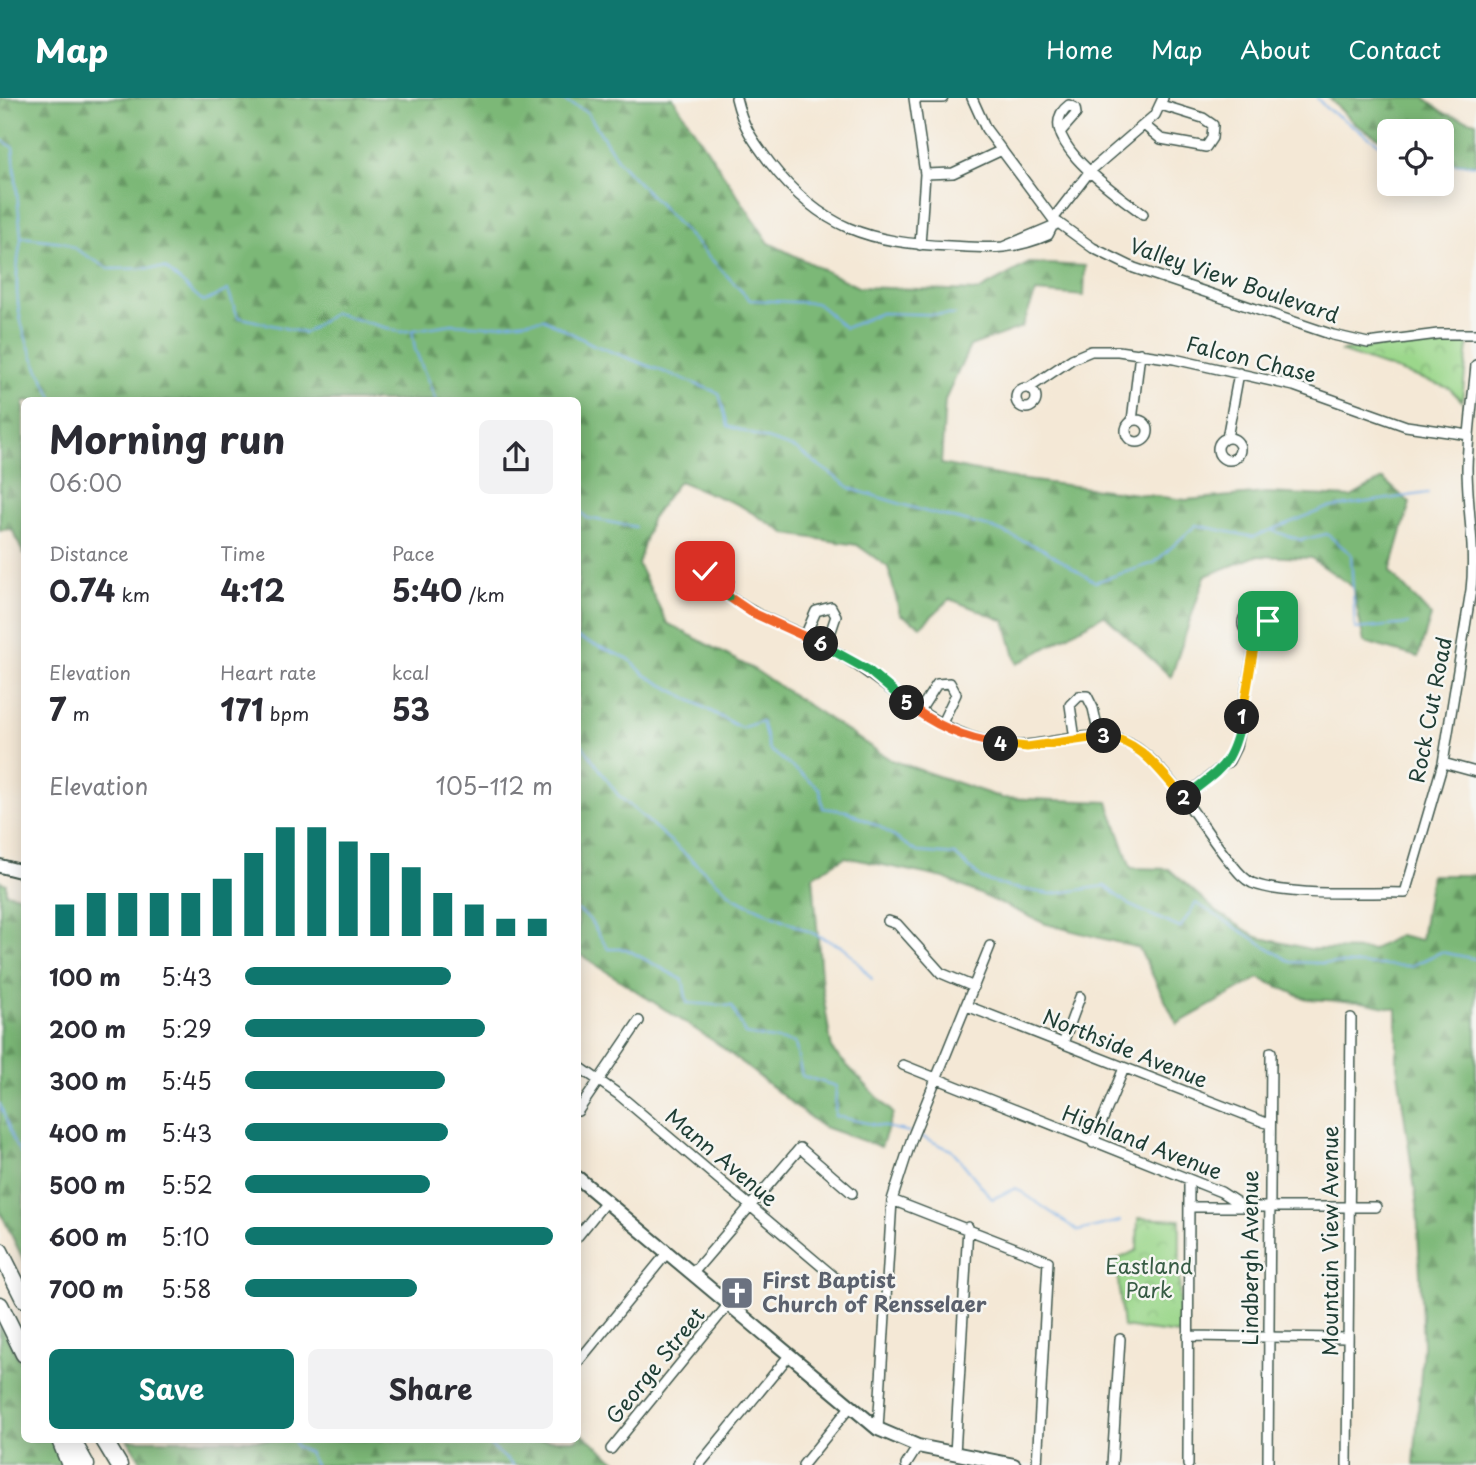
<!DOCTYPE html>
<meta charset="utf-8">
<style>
:root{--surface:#fff;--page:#f2f2f3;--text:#2b2b33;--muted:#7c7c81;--accent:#0f766e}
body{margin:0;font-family:"Playpen Sans",sans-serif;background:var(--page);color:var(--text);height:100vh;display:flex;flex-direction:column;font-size:26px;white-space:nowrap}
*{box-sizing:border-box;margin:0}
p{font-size:23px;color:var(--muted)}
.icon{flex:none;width:38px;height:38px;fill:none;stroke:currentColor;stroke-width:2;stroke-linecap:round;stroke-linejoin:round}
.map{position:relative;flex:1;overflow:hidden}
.side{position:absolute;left:21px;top:299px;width:560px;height:1046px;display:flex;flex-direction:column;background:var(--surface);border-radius:10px;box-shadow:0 4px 18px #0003}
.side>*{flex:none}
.controls{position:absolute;left:1377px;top:21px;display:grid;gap:14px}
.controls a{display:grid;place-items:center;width:77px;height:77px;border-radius:10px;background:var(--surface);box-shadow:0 4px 18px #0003;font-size:35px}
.pin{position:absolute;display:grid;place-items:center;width:60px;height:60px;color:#fff;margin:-30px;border-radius:14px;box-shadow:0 4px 10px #0006}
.km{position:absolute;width:35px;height:35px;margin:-18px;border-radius:50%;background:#222;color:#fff;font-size:19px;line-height:35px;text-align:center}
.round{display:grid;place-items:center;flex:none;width:74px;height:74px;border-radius:10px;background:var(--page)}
.summary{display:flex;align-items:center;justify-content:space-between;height:119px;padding:0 28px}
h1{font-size:38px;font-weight:700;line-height:52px}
.stats{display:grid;grid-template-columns:repeat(3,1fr);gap:10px;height:119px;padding:7px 28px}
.stats div{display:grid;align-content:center}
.stats b{font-size:30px;font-weight:700}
.stats small{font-size:19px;font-weight:400}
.stats p{font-size:19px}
.chart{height:196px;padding:14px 28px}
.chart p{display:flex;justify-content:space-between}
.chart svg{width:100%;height:126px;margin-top:7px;stroke:var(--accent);stroke-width:6}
.primary-button{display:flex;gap:14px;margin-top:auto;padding:14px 28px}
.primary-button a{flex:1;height:80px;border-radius:10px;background:var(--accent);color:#fff;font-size:28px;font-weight:700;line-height:80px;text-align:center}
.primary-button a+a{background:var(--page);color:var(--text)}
ul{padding:0 28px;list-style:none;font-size:23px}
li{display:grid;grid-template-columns:112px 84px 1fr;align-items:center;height:52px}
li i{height:18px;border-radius:9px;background:var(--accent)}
header{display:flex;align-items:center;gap:42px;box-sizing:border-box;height:98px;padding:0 35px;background:var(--accent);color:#fff}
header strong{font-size:33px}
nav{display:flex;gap:38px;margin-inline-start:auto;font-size:24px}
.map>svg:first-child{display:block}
.forest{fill:url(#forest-firs);stroke:#4e7a56;stroke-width:2}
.park{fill:url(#park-crowns);stroke:#5d8a60;stroke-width:2}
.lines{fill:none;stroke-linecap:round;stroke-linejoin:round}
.stream{stroke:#79afe7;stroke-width:2}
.street-casing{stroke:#3f574c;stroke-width:12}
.secondary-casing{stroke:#3f574c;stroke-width:16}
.highway-casing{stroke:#3f574c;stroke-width:19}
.street{stroke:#fff;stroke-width:9}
.secondary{stroke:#fff;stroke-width:12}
.highway{stroke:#fff;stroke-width:16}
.split-1-casing{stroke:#fff;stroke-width:14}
.split-2-casing{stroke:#fff;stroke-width:14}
.split-3-casing{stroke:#fff;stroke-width:14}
.split-4-casing{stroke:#fff;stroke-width:14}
.split-5-casing{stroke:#fff;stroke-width:14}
.split-6-casing{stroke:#fff;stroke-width:14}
.split-7-casing{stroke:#fff;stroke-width:14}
.split-8-casing{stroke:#fff;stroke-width:14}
.split-1{stroke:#f5b400;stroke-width:9}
.split-2{stroke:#22a559;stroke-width:9}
.split-3{stroke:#f5b400;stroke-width:9}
.split-4{stroke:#f5b400;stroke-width:9}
.split-5{stroke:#f0652b;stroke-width:9}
.split-6{stroke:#22a559;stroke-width:9}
.split-7{stroke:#f0652b;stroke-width:9}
.split-8{stroke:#22a559;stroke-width:9}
.labels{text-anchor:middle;stroke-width:5;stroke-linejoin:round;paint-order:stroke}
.street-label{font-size:21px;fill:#1f3d34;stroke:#f6f6f2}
.park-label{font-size:21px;fill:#385c45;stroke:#f6f6f2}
.worship-label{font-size:21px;font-weight:bold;fill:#5b616d;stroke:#f6f6f2;text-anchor:start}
</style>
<header>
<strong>Map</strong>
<nav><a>Home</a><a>Map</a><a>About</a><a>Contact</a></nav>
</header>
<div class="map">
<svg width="1476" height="1367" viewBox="0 0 1476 1367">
<defs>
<pattern id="forest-firs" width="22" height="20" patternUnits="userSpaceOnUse" patternTransform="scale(1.75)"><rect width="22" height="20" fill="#7cb877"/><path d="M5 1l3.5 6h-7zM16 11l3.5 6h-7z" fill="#659762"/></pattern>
<pattern id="park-crowns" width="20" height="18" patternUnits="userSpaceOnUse" patternTransform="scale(1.75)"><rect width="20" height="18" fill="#9bd78b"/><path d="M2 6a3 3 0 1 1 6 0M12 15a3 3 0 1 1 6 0" fill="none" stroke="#85b979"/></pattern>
</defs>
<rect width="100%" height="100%" fill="#f6f6f2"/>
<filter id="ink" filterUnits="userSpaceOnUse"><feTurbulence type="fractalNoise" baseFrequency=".0143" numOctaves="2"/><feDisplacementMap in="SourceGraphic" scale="14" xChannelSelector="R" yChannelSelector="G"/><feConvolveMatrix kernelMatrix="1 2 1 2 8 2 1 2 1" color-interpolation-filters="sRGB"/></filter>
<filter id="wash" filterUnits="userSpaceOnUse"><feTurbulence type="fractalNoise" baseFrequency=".00686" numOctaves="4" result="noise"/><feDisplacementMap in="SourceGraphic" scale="28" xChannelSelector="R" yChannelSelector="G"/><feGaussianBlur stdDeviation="1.57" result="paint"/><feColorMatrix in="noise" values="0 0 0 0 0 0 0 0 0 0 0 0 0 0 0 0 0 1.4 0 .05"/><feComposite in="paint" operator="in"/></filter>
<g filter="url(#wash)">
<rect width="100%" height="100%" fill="#f4e8d6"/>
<path class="forest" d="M0 0H673L769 145 858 189 978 193 1029 165 1085 168 1084 198 1036 194 1022 229 970 248 945 302 941 366 1017 381 1186 402 1266 395 1351 399 1383 381 1410 405 1390 474 1431 518 1418 559 1364 544 1353 489 1311 460 1256 458 1205 478 1171 579 1104 517 1017 566 1005 523 950 501 921 528 900 516 888 469 857 447 787 436 739 407 679 383 651 421 638 466 667 525 755 572 891 662 1002 700 1108 704 1131 770 1169 771 1217 814 1257 839 1310 851 1372 852 1399 837 1421 842 1431 777H1476V1367H1414L1423 1248 1417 1106 1397 967V911L1362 904 1307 901 1259 880 1177 926 1139 850 1046 826 944 780 845 759 813 778 822 890 832 952 893 1015 881 1049 821 1028 718 946 578 855V303H24V457L12 431 0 432Z
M1329 0H1425L1446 16 1476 24V66H1442V33H1390L1389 46 1355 26Z
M0 783 6 786V795L24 799V1163L0 1113Z
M0 1228 24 1270V1342H66L81 1367H0Z
M578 1333 621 1367H143L128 1342H578Z"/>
<path class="park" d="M1434 242H1463L1468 247 1462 303 1449 290 1340 253Z
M1138 1120 1180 1122 1179 1236 1123 1229 1116 1162 1137 1152Z"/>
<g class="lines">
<path class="stream" d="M558 0 587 14 619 64 750 202 817 205 845 230 881 215 955 217
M1317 0 1326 10 1390 53
M0 41 13 49 21 139 64 144 109 171 165 170 204 204 228 192 238 219 305 235 334 215 401 234 452 226 487 228 544 221 594 247 719 295 728 328 796 351 852 391 927 414 990 429 1043 451 1095 484 1154 465 1196 427 1253 439 1327 410 1428 395
M1442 65 1476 67
M21 141C9 207 23 246 55 303
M412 232 415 251 436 303
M578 411 587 420 635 429
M1273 433 1301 442 1327 436 1351 456 1355 531 1408 526
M578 540 629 561 645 577 741 630 762 623 769 651 820 691 823 710 846 713 880 729 917 754 955 757 982 781 1008 789 1051 796 1105 788 1129 807 1180 830 1196 805 1291 864 1411 868 1441 854 1476 861
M578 641 618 697 735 800 845 850 872 881
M578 812 589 821 608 851H626L683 882 687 905 732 908 745 936 795 945 802 978 836 988 835 1018 909 1034
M0 1006 15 1047 24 1060
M918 1037 953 1053 992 1101 1016 1090 1078 1133 1120 1123
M293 1342 296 1349 308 1354 315 1367
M484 1342 513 1367"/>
</g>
</g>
<g filter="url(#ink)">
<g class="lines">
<defs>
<path id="street" d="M736 0C743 29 752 41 770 65 821 131 870 145 950 148 988 150 1012 153 1048 137L1052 129
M972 0 986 31 1053 121 1093 150 1134 170 1333 237 1368 245 1438 236H1476
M1144 27 1161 41 1206 49 1212 40 1213 27 1203 20 1161 7
M1062 32 1076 16 1075 10 1069 7C1028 37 1121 99 1143 116
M925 76 953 75 1002 52
M1053 121 1090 73 1155 17 1163 0
M920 147 925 76 914 0H943
M1003 149 1055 127
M1016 300a10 10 0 1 1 20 0a10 10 0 1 1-20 0Z
M1029 290 1072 261 1091 253H1118L1174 261 1294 288 1406 328 1469 337
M1126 333a11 11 0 1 1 22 0a11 11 0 1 1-22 0Z
M1132 323 1140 255
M1218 351a11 11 0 1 1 22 0a11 11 0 1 1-22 0Z
M1227 340 1239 275
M703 479a13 13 0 1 1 26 0a13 13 0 1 1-26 0Z
M721 492C753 519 791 529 828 549 887 582 931 636 1001 646 1042 653 1087 627 1126 644 1162 659 1201 728 1226 759 1234 768 1241 780 1252 785 1286 799 1366 794 1405 795L1443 665 1471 492C1476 451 1467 410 1467 369 1468 335 1473 301 1476 267
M1243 525a12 12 0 1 1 24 0a12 12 0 1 1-24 0Z
M805 538 816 513 831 509 836 518 826 548
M919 614 937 586 950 585 956 596 941 627
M1075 641 1070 607 1079 598H1087L1093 610 1099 637
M1443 665 1476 674
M1183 700 1229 663 1236 649 1256 538
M888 823 897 826 941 875 974 889
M967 908 1269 1026
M1063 945 1080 899
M903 967 1221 1094 1244 1109H1376
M578 968 618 996 839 1183
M578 1013 639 923
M1093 1045 1124 970
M892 1102 1048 1163 1037 1367
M1189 1109H1244
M578 1138 607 1102
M692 1176 800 1050 852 1095
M1188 1238 1348 1240
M578 1264 667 1155
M878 1331 892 1102 912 1040 990 848
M611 1351 728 1207
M955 1356 968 1129
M699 1367 788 1259
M803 1367 850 1309
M906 1367 918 1348
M1112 1367 1120 1241
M1188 1367 1189 1082
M1268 1367 1271 954
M1347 1367 1351 920"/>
<path id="secondary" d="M0 768 24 774
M578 1080 878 1331 918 1348 1014 1367"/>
<path id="highway" d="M0 1153 24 1201
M0 1207 24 1256
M60 1342 70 1367
M72 1342 86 1367
M104 1342 119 1367"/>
</defs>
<use href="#street" class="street-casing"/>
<use href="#secondary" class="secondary-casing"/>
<use href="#highway" class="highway-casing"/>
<use href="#street" class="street"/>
<use href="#secondary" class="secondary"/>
<use href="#highway" class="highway"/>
</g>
</g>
<g class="lines" filter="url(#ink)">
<defs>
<path id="split-1" d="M1242 619 1256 538 1264 535 1268 523"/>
<path id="split-2" d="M1184 700C1222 669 1231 670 1242 619"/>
<path id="split-3" d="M1104 638C1142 643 1160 674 1184 700"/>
<path id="split-4" d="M1001 646 1027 649 1104 638"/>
<path id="split-5" d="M907 605C934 628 967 641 1001 646"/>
<path id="split-6" d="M821 546 868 572 907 605"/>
<path id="split-7" d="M729 499 751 514 821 546"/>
<path id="split-8" d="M705 473 703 482 708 489 721 492 729 499"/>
</defs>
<use href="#split-1" class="split-1-casing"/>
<use href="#split-2" class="split-2-casing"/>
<use href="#split-3" class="split-3-casing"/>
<use href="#split-4" class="split-4-casing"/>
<use href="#split-5" class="split-5-casing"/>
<use href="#split-6" class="split-6-casing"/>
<use href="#split-7" class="split-7-casing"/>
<use href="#split-8" class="split-8-casing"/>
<use href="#split-1" class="split-1"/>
<use href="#split-2" class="split-2"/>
<use href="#split-3" class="split-3"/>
<use href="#split-4" class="split-4"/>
<use href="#split-5" class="split-5"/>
<use href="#split-6" class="split-6"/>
<use href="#split-7" class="split-7"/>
<use href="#split-8" class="split-8"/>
</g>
<defs>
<symbol id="church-square" viewBox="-11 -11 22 22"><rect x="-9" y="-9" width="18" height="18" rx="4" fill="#6b7280" stroke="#f6f6f2"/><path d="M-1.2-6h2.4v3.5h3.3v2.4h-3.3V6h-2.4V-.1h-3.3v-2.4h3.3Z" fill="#fff"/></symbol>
</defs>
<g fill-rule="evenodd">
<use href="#church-square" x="718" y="1176" width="38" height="38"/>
</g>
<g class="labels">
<g class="street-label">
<text transform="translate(1234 183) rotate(19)" y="7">Valley View Boulevard</text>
<text transform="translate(1251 262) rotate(14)" y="7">Falcon Chase</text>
<text transform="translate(1431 612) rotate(-79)" y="7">Rock Cut Road</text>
<text transform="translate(1125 951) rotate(22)" y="7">Northside Avenue</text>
<text transform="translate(1142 1045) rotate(21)" y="7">Highland Avenue</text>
<text transform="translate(721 1060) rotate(40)" y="7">Mann Avenue</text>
<text transform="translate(1331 1143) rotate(-90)" y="7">Mountain View Avenue</text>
<text transform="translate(1251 1160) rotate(-90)" y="7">Lindbergh Avenue</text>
<text transform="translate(656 1268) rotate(-51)" y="7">George Street</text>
</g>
<g class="park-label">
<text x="1149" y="1176">Eastland<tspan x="1149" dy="24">Park</tspan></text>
</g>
<g class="worship-label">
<text x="762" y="1190">First Baptist<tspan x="762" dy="24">Church of Rensselaer</tspan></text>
</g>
</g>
</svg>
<div class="controls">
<a><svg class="icon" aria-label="locate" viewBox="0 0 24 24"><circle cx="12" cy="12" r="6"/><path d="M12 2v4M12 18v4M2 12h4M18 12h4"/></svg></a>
</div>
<div class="pin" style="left:1268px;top:523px;background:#1e9e55"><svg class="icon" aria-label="arrive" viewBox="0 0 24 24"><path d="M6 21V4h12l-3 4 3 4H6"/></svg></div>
<div class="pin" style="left:705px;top:473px;background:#d93025"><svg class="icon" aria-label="check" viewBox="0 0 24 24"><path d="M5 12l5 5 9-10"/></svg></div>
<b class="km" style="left:1242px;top:619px">1</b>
<b class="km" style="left:1184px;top:700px">2</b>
<b class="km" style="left:1104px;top:638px">3</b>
<b class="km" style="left:1001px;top:646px">4</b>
<b class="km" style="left:907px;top:605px">5</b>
<b class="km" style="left:821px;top:546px">6</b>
<section class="side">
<div class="summary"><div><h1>Morning run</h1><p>06:00</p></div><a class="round"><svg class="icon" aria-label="share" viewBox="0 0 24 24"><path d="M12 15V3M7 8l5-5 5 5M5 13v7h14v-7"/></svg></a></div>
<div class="stats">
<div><p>Distance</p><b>0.74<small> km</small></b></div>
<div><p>Time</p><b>4:12</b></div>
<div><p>Pace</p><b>5:40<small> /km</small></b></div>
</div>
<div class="stats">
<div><p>Elevation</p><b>7<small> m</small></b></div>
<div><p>Heart rate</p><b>171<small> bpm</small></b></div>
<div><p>kcal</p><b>53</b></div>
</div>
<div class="chart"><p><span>Elevation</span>105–112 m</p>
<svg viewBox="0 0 160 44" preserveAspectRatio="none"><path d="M5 44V33M15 44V29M25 44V29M35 44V29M45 44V29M55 44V24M65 44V15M75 44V6M85 44V6M95 44V11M105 44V15M115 44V20M125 44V29M135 44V33M145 44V38M155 44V38"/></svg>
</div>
<ul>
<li><b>100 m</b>5:43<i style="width:67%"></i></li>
<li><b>200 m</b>5:29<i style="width:78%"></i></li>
<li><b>300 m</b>5:45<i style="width:65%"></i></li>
<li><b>400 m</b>5:43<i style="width:66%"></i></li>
<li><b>500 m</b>5:52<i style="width:60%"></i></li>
<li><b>600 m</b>5:10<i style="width:100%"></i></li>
<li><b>700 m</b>5:58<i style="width:56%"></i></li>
</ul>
<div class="primary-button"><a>Save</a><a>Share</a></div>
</section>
</div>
